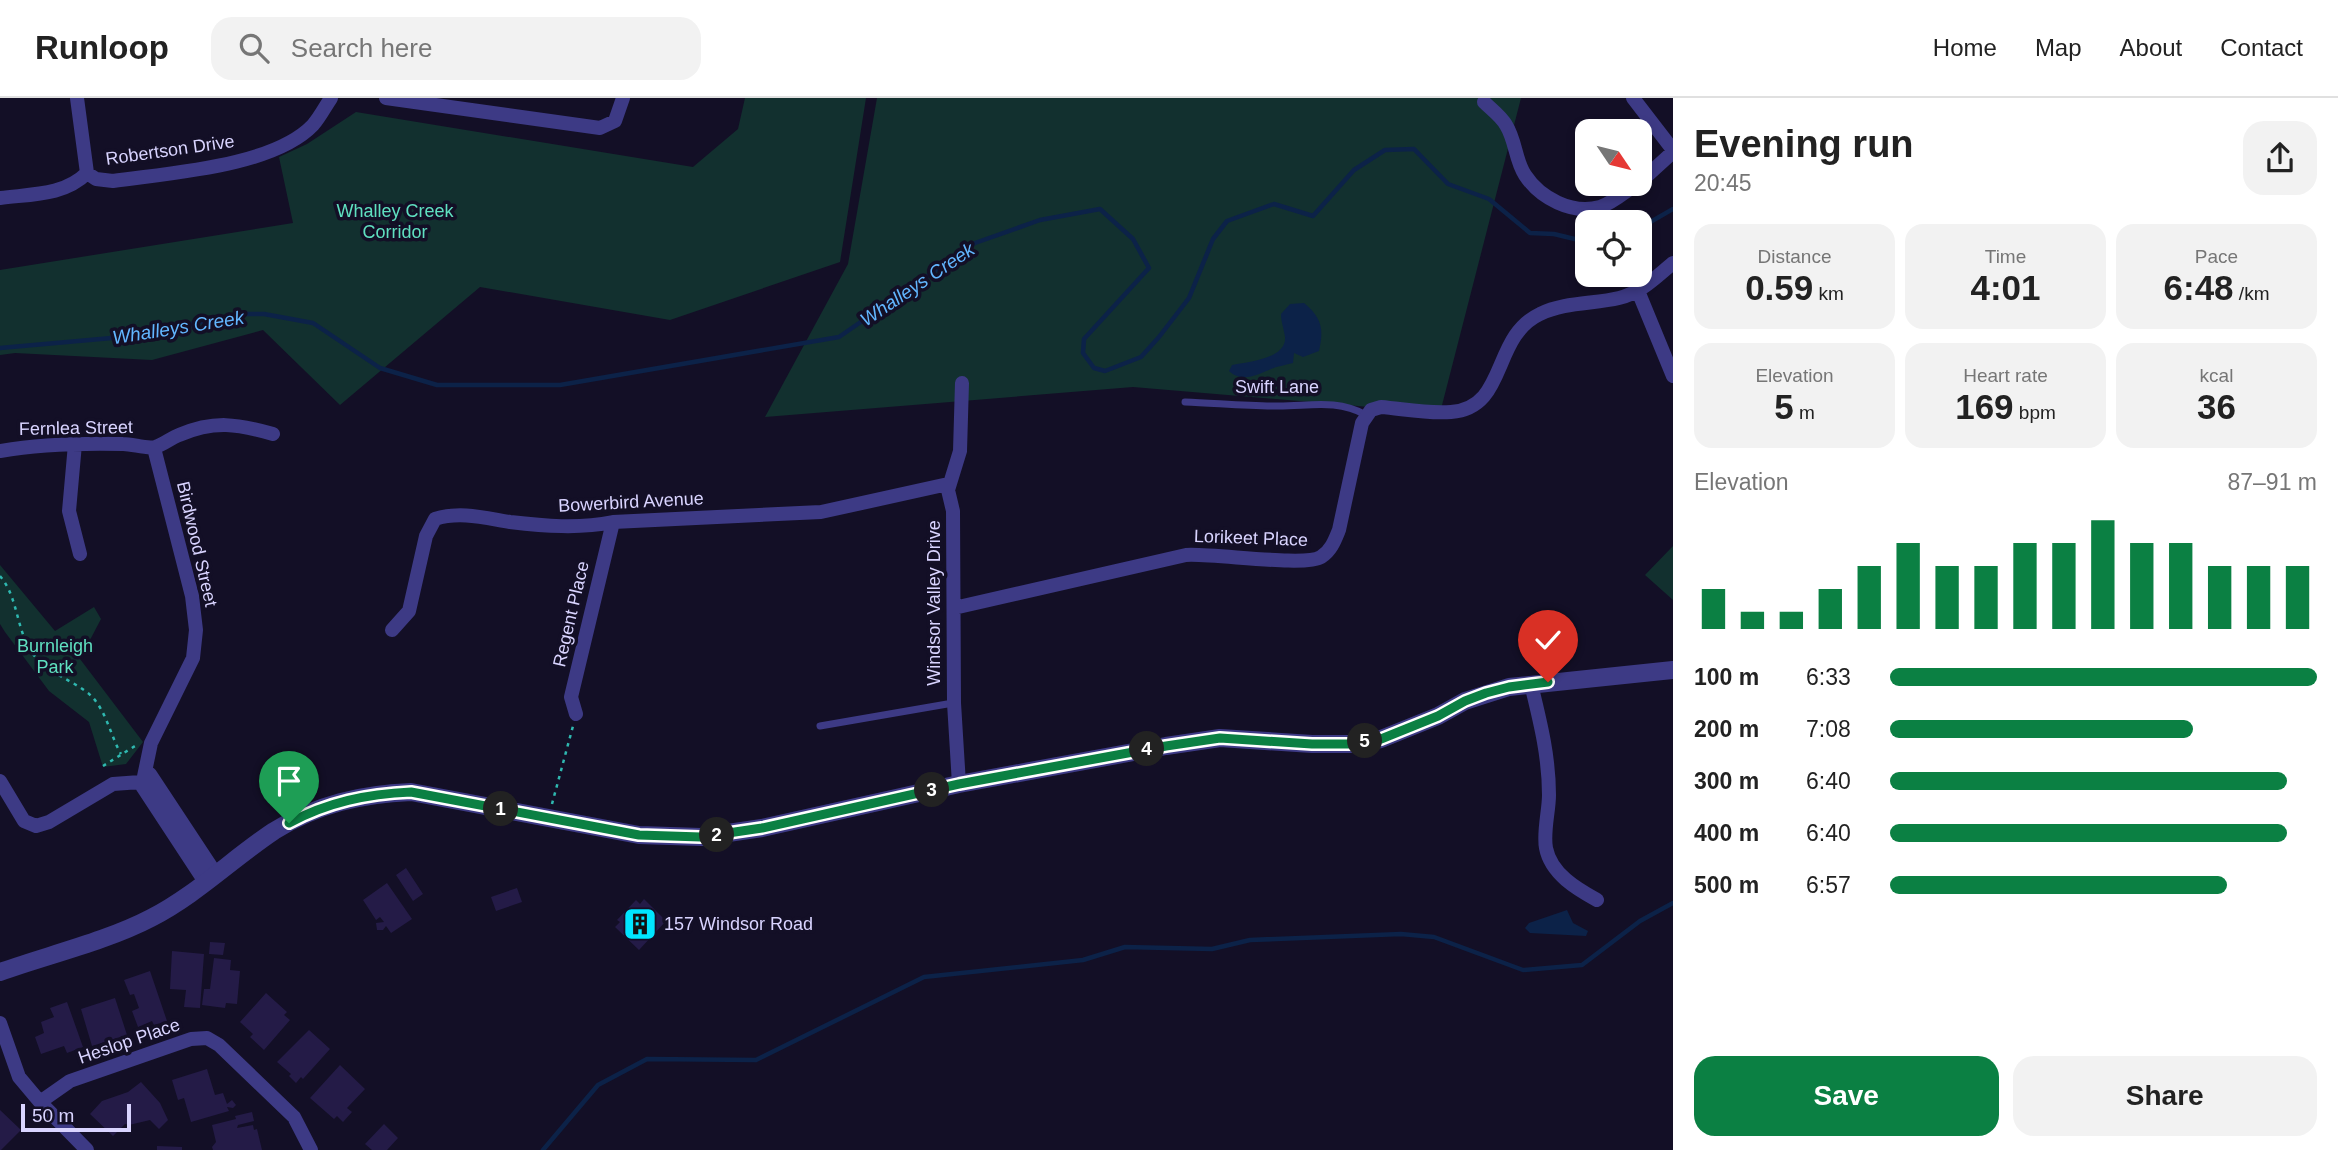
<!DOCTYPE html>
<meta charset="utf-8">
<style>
:root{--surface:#fff;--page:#f2f2f2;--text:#222;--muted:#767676;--line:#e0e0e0;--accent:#0b8043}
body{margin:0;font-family:Arial,sans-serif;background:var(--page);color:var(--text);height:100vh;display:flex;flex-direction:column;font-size:26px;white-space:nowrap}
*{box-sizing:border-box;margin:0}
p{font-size:23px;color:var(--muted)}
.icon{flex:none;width:38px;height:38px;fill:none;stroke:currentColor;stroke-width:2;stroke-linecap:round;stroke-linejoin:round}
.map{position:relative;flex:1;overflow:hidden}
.panel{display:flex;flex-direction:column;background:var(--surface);width:665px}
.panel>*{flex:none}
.needle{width:46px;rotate:125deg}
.fabs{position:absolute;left:1575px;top:21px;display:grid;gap:14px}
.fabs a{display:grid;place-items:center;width:77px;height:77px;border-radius:14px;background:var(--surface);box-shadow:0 4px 10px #0003;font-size:35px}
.scale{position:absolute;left:21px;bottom:18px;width:110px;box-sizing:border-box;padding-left:7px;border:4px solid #d9d4ff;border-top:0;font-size:19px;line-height:24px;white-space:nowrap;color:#d9d4ff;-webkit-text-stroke:5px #130f26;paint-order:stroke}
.pin{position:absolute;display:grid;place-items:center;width:60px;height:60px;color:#fff;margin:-72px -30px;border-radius:50% 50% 50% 0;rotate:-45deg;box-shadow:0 0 7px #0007}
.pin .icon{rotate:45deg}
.km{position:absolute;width:35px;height:35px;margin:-18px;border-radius:50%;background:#222;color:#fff;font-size:19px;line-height:35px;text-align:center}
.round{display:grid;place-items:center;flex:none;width:74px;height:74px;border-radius:21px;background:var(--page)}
.overview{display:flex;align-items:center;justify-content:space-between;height:119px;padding:0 21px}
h1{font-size:38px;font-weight:700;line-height:52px}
.metrics{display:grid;grid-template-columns:repeat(3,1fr);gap:10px;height:119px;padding:7px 21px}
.metrics div{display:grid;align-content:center;border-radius:18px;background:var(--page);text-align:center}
.metrics b{font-size:35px;font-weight:700}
.metrics small{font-size:19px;font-weight:400}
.metrics p{font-size:19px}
.chart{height:196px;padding:14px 21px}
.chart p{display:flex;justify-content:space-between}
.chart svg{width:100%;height:126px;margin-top:7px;stroke:var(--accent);stroke-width:6}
.action{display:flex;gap:14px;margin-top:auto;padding:14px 21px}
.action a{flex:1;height:80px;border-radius:21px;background:var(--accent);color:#fff;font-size:28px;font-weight:700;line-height:80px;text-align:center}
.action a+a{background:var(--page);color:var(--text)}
ul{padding:0 21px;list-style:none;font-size:23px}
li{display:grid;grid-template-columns:112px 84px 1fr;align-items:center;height:52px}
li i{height:18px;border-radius:9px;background:var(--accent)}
header{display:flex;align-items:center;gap:42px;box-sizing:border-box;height:98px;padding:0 35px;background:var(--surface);border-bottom:2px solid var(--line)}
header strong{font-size:33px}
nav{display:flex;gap:38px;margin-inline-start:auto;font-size:24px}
.search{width:490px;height:63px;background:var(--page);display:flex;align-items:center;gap:18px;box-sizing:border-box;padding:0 24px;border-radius:21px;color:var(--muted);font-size:26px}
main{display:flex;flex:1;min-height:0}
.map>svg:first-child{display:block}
.green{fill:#12302f}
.water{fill:#0c2248}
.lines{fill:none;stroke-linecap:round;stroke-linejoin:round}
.stream{stroke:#0c2248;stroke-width:4.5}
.building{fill:#241b47}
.path{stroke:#2fb8b0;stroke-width:2.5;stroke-dasharray:3.5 5;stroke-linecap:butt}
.service{stroke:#3d3a85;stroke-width:7}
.minor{stroke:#3d3a85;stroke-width:14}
.tertiary{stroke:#3d3a85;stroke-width:18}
.route-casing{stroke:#fff;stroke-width:14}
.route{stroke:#0b8043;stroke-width:9}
.labels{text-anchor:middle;stroke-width:7;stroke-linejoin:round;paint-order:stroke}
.street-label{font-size:18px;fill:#d9d4ff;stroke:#130f26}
.park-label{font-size:18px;fill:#5fe0c0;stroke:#130f26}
.poi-label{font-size:18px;fill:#d9d4ff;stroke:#130f26;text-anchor:start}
.water-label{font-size:19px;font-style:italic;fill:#62b6ff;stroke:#130f26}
</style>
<header>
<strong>Runloop</strong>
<div class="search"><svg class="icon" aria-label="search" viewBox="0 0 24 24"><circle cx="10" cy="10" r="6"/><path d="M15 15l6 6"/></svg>Search here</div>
<nav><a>Home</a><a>Map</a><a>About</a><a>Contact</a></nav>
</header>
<main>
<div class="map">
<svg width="1673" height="1052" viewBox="0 0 1673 1052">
<rect width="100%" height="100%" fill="#130f26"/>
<path class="green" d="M745 0H866L840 164 670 222 480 189 340 307 263 232 152 262 15 255 0 257V172L293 125 279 59 307 46 356 14 693 69 738 31Z
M877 0H1521L1440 315 1133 289 765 319 848 166Z
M1673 448V502L1645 477Z
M0 467 55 533 94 509 101 521 80 561 143 644 126 666 103 669 89 624 49 593 5 534 0 526Z"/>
<path class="water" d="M1304 205C1322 220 1324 231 1319 253L1303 259 1294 255 1293 265C1286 267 1278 268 1271 271 1257 277 1242 285 1229 273L1232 267C1247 264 1287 261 1285 239 1284 231 1281 224 1281 216L1290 206Z
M1567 812 1573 825 1588 833 1586 838 1530 835 1525 830 1529 825Z"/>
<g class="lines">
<path class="stream" d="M1640 130 1673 111
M0 250 134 238 240 216H264L313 225 380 270 437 287H560L839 239 975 145 1040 122 1100 111 1133 141 1149 170 1084 241 1083 255 1094 270 1105 273 1141 259 1159 239 1189 200 1213 141 1227 123 1274 106 1313 118 1354 72 1385 52 1414 51 1448 86 1489 101 1530 135 1554 136 1587 144
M543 1052 598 987 647 961 756 962 924 879 1083 862 1125 849 1212 851 1250 842 1401 836 1434 839 1523 872 1582 867 1640 823 1673 805"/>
</g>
<path class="building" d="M406 770 423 796 413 803 396 777Z
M387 785 412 821 391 835 386 828 383 832H377L376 825 384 824 380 819 376 822 363 802Z
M517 790 522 804 496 813 491 799Z
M644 801 666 823 639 852 615 829 620 824 617 822 636 802 640 806Z
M210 844 225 845 223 857 209 856Z
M172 853 204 856 200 910 184 909 186 892 170 891Z
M214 860 231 862 230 872 240 873 237 906 226 905 225 910 202 907 204 891H210Z
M150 873 167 923 154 927 152 923 138 929 132 913 139 910 134 896 130 897 124 882Z
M266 895 287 914 284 917 290 922 264 952 250 939 253 936 240 924Z
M115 900 127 937 92 948 81 911Z
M67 904 83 949 67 955 64 948 41 956 35 939 44 935 41 924 54 919 50 910Z
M309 932 330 951 303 981 301 979 296 985 289 978 291 976 277 964Z
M340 967 365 991 347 1010 352 1014 343 1024 337 1018 334 1021 310 1000Z
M207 971 215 997 223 995 227 1006 232 1002 236 1007 233 1010 227 1009 229 1013 191 1024 184 1000 178 1002 172 982Z
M141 984 160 1005 168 1022 159 1031 150 1022 129 1027 125 1026 113 1038 90 1016 102 1003 128 994Z
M0 1012 21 1032 1 1052H0Z
M252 1014 254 1023 238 1027 237 1030 253 1027 254 1032 257 1031 262 1052H213L212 1049 216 1044 212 1027 236 1021 235 1018Z
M384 1026 398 1040 387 1052H372L365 1046Z
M157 1048 182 1049V1052H157Z"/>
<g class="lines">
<path class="path" d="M0 478C18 499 16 530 31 553 44 574 69 580 88 595 106 610 110 637 121 656
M103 668 135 648
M552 706 573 628"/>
<path class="service" d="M1185 304C1214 305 1244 308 1274 308 1307 309 1335 300 1366 317
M820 628 953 605"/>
<path class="minor" d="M77 0 87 75
M386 0 600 30 615 23 623 0
M1633 0 1673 52
M1484 4C1491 11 1501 18 1506 27 1516 43 1515 62 1525 77 1540 100 1572 117 1600 109 1613 105 1626 93 1637 86
M1640 84 1673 54
M0 100C30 96 64 98 87 75L96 81 113 83C168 75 273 69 313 27 320 19 325 9 331 0
M1638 193 1673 278
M75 346 69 413 80 456
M154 350 192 498 196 532 193 560 151 645 142 688 205 784
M0 353C41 346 82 345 123 346 133 346 146 351 155 349 163 347 171 340 179 337 215 322 237 326 273 336
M954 510 1186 457C1213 455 1305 469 1321 459 1331 453 1335 442 1339 432L1362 325 1371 312 1381 309C1404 311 1428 316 1451 314 1508 310 1491 239 1540 216 1564 204 1594 206 1619 200 1641 195 1656 179 1673 165
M392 532 409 513 426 438 435 421C460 413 485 420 510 424 544 428 579 431 613 424L821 414 948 386
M1531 586C1540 623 1549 658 1549 697 1549 713 1543 734 1546 750 1551 776 1577 791 1597 802
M576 616 571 599 613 424
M150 676 216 776
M0 683 24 723 36 728 49 724 113 686 154 683
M959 686 954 605 953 413 948 392 960 353 962 285
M0 925 19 979 40 1004 87 1052
M40 1004 70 983 191 941 207 940 219 947 294 1019 311 1052"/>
<path class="tertiary" d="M0 874C48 857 107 843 151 820 196 797 232 761 274 733 317 706 362 696 411 694L639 737 701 739 762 730 959 686 1166 648 1220 640 1312 646H1349L1381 641 1438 618 1465 603 1509 589 1673 572"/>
</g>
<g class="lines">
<defs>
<path id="route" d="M289 725C328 704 367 696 411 694L639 737 701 739 762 730 959 686 1166 648 1220 640 1312 646H1349L1381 641 1438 618 1465 603 1486 595 1509 589 1548 584"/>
</defs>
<use href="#route" class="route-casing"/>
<use href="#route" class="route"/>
</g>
<defs>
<symbol id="building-square" viewBox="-11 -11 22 22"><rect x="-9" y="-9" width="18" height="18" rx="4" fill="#00e5ff" stroke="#130f26"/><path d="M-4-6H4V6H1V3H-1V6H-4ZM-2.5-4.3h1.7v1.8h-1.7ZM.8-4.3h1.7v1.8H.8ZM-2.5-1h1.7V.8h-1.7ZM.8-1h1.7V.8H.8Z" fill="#111"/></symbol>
</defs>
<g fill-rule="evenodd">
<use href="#building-square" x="621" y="807" width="38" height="38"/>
</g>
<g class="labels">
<g class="street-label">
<text transform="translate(170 52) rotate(-8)" y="6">Robertson Drive</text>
<text x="1277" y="295">Swift Lane</text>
<text transform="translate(76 330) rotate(-1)" y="6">Fernlea Street</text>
<text transform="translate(631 404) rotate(-3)" y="6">Bowerbird Avenue</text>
<text transform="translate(1251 440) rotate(2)" y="6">Lorikeet Place</text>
<text transform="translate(197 446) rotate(77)" y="6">Birdwood Street</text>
<text transform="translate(934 505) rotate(-90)" y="6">Windsor Valley Drive</text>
<text transform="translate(571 516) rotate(-77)" y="6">Regent Place</text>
<text transform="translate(129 943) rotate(-19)" y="6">Heslop Place</text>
</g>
<g class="park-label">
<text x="395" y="119">Whalley Creek<tspan x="395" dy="21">Corridor</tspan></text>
<text x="55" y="554">Burnleigh<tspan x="55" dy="21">Park</tspan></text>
</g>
<g class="poi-label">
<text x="664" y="832">157 Windsor Road</text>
</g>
<g class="water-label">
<text transform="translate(917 186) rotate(-34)" y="7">Whalleys Creek</text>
<text transform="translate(178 229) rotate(-9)" y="7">Whalleys Creek</text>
</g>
</g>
</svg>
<div class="fabs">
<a><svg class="needle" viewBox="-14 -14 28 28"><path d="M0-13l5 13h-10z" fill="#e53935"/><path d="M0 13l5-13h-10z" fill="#767676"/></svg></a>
<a><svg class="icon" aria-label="locate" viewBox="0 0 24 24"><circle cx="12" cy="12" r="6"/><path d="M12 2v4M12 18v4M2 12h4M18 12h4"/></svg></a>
</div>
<div class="scale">50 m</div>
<div class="pin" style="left:289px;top:725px;background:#1e9e55"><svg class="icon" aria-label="arrive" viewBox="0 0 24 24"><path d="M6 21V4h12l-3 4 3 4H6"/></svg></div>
<div class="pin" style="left:1548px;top:584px;background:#d93025"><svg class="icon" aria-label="check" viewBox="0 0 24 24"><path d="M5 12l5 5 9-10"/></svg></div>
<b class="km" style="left:501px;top:711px">1</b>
<b class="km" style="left:717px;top:737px">2</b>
<b class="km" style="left:932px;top:692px">3</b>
<b class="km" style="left:1147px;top:651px">4</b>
<b class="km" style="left:1365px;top:643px">5</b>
</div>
<section class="panel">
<div class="overview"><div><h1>Evening run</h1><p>20:45</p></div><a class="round"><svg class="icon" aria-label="share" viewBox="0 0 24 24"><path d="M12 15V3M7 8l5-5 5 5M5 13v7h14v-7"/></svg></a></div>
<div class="metrics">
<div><p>Distance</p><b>0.59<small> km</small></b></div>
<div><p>Time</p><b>4:01</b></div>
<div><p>Pace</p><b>6:48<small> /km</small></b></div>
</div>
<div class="metrics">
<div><p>Elevation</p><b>5<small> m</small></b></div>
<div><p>Heart rate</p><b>169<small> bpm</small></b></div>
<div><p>kcal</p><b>36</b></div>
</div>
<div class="chart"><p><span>Elevation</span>87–91 m</p>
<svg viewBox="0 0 160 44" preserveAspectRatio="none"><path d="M5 44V30M15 44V38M25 44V38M35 44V30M45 44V22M55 44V14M65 44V22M75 44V22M85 44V14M95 44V14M105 44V6M115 44V14M125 44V14M135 44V22M145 44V22M155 44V22"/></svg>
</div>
<ul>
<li><b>100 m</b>6:33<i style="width:100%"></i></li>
<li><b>200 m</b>7:08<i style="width:71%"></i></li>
<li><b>300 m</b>6:40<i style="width:93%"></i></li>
<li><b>400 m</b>6:40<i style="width:93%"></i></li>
<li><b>500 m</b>6:57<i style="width:79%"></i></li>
</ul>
<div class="action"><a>Save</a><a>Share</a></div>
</section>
</main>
